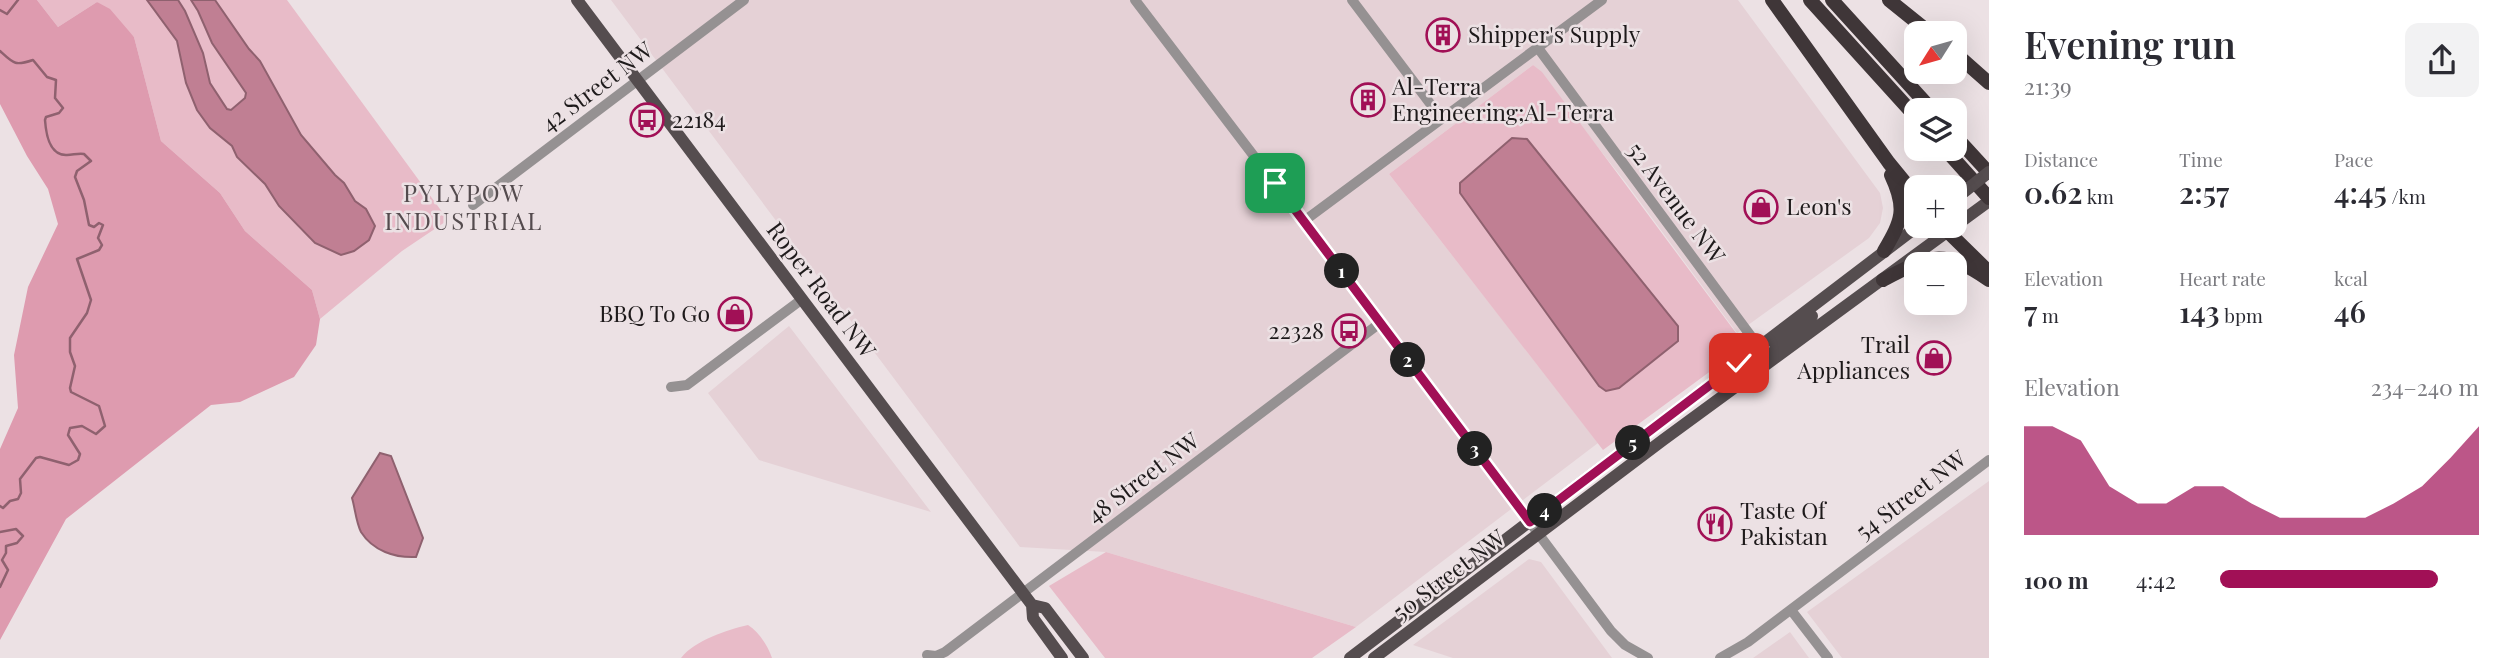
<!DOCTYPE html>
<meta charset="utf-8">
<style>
:root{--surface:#fff;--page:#f2f2f3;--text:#2b2b33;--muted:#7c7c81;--accent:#a11056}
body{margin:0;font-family:"Playfair Display",serif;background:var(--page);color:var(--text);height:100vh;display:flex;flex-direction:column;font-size:26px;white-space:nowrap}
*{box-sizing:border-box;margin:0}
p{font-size:23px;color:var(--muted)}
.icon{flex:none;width:38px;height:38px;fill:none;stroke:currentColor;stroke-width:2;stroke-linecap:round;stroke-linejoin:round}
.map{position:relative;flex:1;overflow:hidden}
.panel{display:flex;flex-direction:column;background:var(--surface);width:525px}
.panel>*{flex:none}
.needle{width:46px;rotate:233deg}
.fabs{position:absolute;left:1904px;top:21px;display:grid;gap:14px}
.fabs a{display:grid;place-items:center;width:63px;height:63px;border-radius:14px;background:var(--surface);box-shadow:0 7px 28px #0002;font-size:35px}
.pin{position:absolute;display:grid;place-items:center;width:60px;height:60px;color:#fff;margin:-30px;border-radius:14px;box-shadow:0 4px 10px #0006}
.km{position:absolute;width:35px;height:35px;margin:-18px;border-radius:50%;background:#222;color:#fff;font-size:19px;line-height:35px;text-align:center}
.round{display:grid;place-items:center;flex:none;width:74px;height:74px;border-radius:14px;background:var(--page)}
.overview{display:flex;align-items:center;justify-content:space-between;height:119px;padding:0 35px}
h1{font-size:38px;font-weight:600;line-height:52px}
.figures{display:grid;grid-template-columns:repeat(3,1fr);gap:10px;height:119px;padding:7px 35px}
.figures div{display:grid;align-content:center}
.figures b{font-size:30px;font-weight:600}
.figures small{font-size:19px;font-weight:400}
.figures p{font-size:19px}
.chart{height:196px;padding:14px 35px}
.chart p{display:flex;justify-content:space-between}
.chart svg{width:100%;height:126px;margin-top:7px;fill:var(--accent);opacity:.7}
ul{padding:0 35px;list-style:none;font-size:23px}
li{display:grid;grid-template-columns:112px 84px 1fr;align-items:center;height:52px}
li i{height:18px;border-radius:9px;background:var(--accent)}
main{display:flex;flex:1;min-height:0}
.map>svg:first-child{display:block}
.built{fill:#e5d1d6}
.green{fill:#e8bbc8}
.forest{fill:#de9baf}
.water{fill:#c07f93;stroke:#8f616f;stroke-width:2}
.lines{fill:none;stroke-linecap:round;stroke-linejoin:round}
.stream{stroke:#8f616f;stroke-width:2.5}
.minor{stroke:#959192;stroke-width:10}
.major{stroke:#554d4f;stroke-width:12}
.highway{stroke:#3f3638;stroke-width:14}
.major-bridge{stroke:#554d4f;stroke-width:12}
.route-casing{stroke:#fff;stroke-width:14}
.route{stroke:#a11056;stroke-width:9}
.labels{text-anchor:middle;stroke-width:5;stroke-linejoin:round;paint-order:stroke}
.poi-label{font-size:23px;fill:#1e1a1b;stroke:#ece1e4;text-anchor:start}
.street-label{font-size:23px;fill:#1e1a1b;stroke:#ece1e4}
.neighbourhood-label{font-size:24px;letter-spacing:2px;fill:#544b4e;stroke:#ece1e4}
</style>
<main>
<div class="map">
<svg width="1989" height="658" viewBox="0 0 1989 658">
<rect width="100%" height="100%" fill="#ece1e4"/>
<path class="built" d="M611 0H1738L1880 193 1883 208 1880 223 1869 238 1737 333 1626 183 1533 65 1389 174 1598 443 1356 627 1106 552 1020 547Z
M789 326 931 512 759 460 708 393Z
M1989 481V658H1842L1807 612Z
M1529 559 1541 562 1612 658H1453L1413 645Z
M1790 632 1809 658H1753Z"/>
<path class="green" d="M37 0H287L448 220 402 251 320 319 312 290 245 231 220 193 161 141 134 37 97 2 58 27Z
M1533 65 1542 72 1742 341 1738 351 1603 450 1389 174Z
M1106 552 1356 627 1312 658H1105L1049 586Z
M748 625C759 632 768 646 772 658H681C695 640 727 630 748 625Z"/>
<path class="forest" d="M0 0H37L58 27 97 2 110 9 134 37 161 141 220 193 245 231 312 290 320 319 316 345 294 377 240 402 211 405 66 519 0 640V449L18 408 14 355 28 287 58 224 48 189 27 156 0 104Z"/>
<path class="water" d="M147 0H178L185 11 203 53 210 83 227 109 231 110 245 98 246 93 212 43 198 11 191 0H215L249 49 260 61 301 135 335 175 344 183 355 201 366 209 375 226 369 240 354 251 341 255 315 243 279 206 265 184 237 157 232 146 210 128 197 110 186 83 177 41Z
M1512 138 1527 139 1678 326V341L1619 388 1606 391 1599 386 1460 193V183Z
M380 453 391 456 423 538 416 557C395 558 373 551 361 532 356 522 355 508 352 498Z"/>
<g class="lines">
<path class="stream" d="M0 10 7 14 18 0
M0 51C14 64 15 66 33 60L47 77 56 80 55 98 63 108 59 113 46 117 45 120C46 134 49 156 67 155 73 155 78 153 84 154L91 161 77 171 75 177 84 200 89 225 94 227 99 223 103 225 98 238 102 245 99 250 77 259 91 300 87 313 70 338V352L75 366 70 388 71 392 99 406 105 426 96 434 82 426 70 428 68 435 80 454 78 460 69 465 40 457 36 458 20 479 21 493 18 499 10 501 3 508 0 506
M0 532 16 529 23 536 17 543 6 546V553L2 560 8 570 0 587"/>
<path class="minor" d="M1135 0 1375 315 1611 631 1625 645 1648 658
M1352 0 1441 118
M1538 48 1759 347
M473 205 744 0
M1304 221 1602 0
M671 387 687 385 801 300
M1791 610 1828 658
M927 655 936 656 945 652 1380 323
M1720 658 1748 642 1989 460"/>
<path class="major" d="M577 0 1032 605 1033 618 1062 658
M1771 360C1773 342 1799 328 1812 316
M1735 377 1759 356 1760 348
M1032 605 1045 608 1083 658
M1350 658 1918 226
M1374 658 1663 440 1989 201"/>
<path class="highway" d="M1772 0 1889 163 1916 196
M1810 0 1916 117
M1832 0 1932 110
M1889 0 1930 33
M1955 53 1989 83
M1955 136 1989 173
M1945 149 1989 198
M1942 226 1988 271
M1884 251C1902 220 1907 209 1891 175
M1883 280C1930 255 1943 248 1989 280"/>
<path class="major-bridge" d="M1955 199 1989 172"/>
</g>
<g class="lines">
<defs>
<path id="route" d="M1275 183 1530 522 1739 363"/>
</defs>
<use href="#route" class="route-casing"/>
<use href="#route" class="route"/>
</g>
<defs>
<symbol id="building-ring" viewBox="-11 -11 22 22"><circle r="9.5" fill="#ece1e4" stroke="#a11056" stroke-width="1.5"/><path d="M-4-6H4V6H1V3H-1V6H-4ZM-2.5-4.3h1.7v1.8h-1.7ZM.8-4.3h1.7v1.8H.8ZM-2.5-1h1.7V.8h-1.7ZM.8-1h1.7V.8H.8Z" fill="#a11056"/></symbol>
<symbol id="bus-ring" viewBox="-11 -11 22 22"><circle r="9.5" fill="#ece1e4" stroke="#a11056" stroke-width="1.5"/><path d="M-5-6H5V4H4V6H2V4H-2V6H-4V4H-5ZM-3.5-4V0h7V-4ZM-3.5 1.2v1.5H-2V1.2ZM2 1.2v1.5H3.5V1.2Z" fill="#a11056"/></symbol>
<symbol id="shop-ring" viewBox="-11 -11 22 22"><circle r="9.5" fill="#ece1e4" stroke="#a11056" stroke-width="1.5"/><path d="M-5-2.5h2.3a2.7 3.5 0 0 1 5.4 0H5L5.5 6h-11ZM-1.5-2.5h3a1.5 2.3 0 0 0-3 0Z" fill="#a11056"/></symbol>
<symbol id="restaurant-ring" viewBox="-11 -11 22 22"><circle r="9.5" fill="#ece1e4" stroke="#a11056" stroke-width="1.5"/><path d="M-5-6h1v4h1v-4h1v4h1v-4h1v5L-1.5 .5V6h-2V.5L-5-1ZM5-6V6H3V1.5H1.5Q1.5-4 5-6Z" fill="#a11056"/></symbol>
</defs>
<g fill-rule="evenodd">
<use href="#building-ring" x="1424" y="16" width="38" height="38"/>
<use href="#building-ring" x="1349" y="81" width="38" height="38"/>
<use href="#bus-ring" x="628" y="101" width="38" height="38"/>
<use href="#shop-ring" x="1742" y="188" width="38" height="38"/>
<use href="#shop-ring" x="716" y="295" width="38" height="38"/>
<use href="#bus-ring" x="1330" y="312" width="38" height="38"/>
<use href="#shop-ring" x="1915" y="339" width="38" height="38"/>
<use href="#restaurant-ring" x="1696" y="505" width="38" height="38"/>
</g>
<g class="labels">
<g class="poi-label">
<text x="1468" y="43">Shipper's Supply</text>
<text x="1392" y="95">Al-Terra<tspan x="1392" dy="26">Engineering;Al-Terra</tspan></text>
<text x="672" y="128">22184</text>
<text x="1786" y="215">Leon's</text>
<text x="710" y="322" text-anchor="end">BBQ To Go</text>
<text x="1324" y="339" text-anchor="end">22328</text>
<text x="1910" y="353" text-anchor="end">Trail<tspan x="1910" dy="26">Appliances</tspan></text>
<text x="1740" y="519">Taste Of<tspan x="1740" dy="26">Pakistan</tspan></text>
</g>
<g class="street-label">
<text transform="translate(597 87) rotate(-37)" y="8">42 Street NW</text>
<text transform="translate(1676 203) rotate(53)" y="8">52 Avenue NW</text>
<text transform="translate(821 290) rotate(53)" y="8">Roper Road NW</text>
<text transform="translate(1143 478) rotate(-37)" y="8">48 Street NW</text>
<text transform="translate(1911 495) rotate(-37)" y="8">54 Street NW</text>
<text transform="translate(1449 575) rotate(-37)" y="8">50 Street NW</text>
</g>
<g class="neighbourhood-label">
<text x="464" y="202">PYLYPOW<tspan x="464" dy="28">INDUSTRIAL</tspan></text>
</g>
</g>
</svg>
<div class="fabs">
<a><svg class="needle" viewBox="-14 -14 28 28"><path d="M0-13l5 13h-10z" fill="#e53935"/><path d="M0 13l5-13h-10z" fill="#7c7c81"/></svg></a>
<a><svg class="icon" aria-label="layers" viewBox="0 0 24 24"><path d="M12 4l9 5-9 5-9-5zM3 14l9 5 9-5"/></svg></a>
<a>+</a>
<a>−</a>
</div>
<div class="pin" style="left:1275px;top:183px;background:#1e9e55"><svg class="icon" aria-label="arrive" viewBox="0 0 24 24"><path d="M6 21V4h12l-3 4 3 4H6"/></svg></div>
<div class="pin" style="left:1739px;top:363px;background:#d93025"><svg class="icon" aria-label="check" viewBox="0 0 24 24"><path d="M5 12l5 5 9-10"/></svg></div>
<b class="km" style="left:1342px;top:271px">1</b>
<b class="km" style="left:1408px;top:360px">2</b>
<b class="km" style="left:1475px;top:449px">3</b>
<b class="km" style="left:1545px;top:511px">4</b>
<b class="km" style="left:1633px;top:443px">5</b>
</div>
<section class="panel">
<div class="overview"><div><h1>Evening run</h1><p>21:39</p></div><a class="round"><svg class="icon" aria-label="share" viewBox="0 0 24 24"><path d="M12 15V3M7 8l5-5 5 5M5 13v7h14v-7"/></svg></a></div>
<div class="figures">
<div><p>Distance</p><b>0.62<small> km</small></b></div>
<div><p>Time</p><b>2:57</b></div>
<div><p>Pace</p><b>4:45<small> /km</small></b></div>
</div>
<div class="figures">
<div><p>Elevation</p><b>7<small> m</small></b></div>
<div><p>Heart rate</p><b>143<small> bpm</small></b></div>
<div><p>kcal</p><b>46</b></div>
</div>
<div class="chart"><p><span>Elevation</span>234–240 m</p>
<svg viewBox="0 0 160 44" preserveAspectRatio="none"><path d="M0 44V6L10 6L20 11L30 27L40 33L50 33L60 27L70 27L80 33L90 38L100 38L110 38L120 38L130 33L140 27L150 17L160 6V44z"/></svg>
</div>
<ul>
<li><b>100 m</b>4:42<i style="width:84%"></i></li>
</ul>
</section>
</main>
